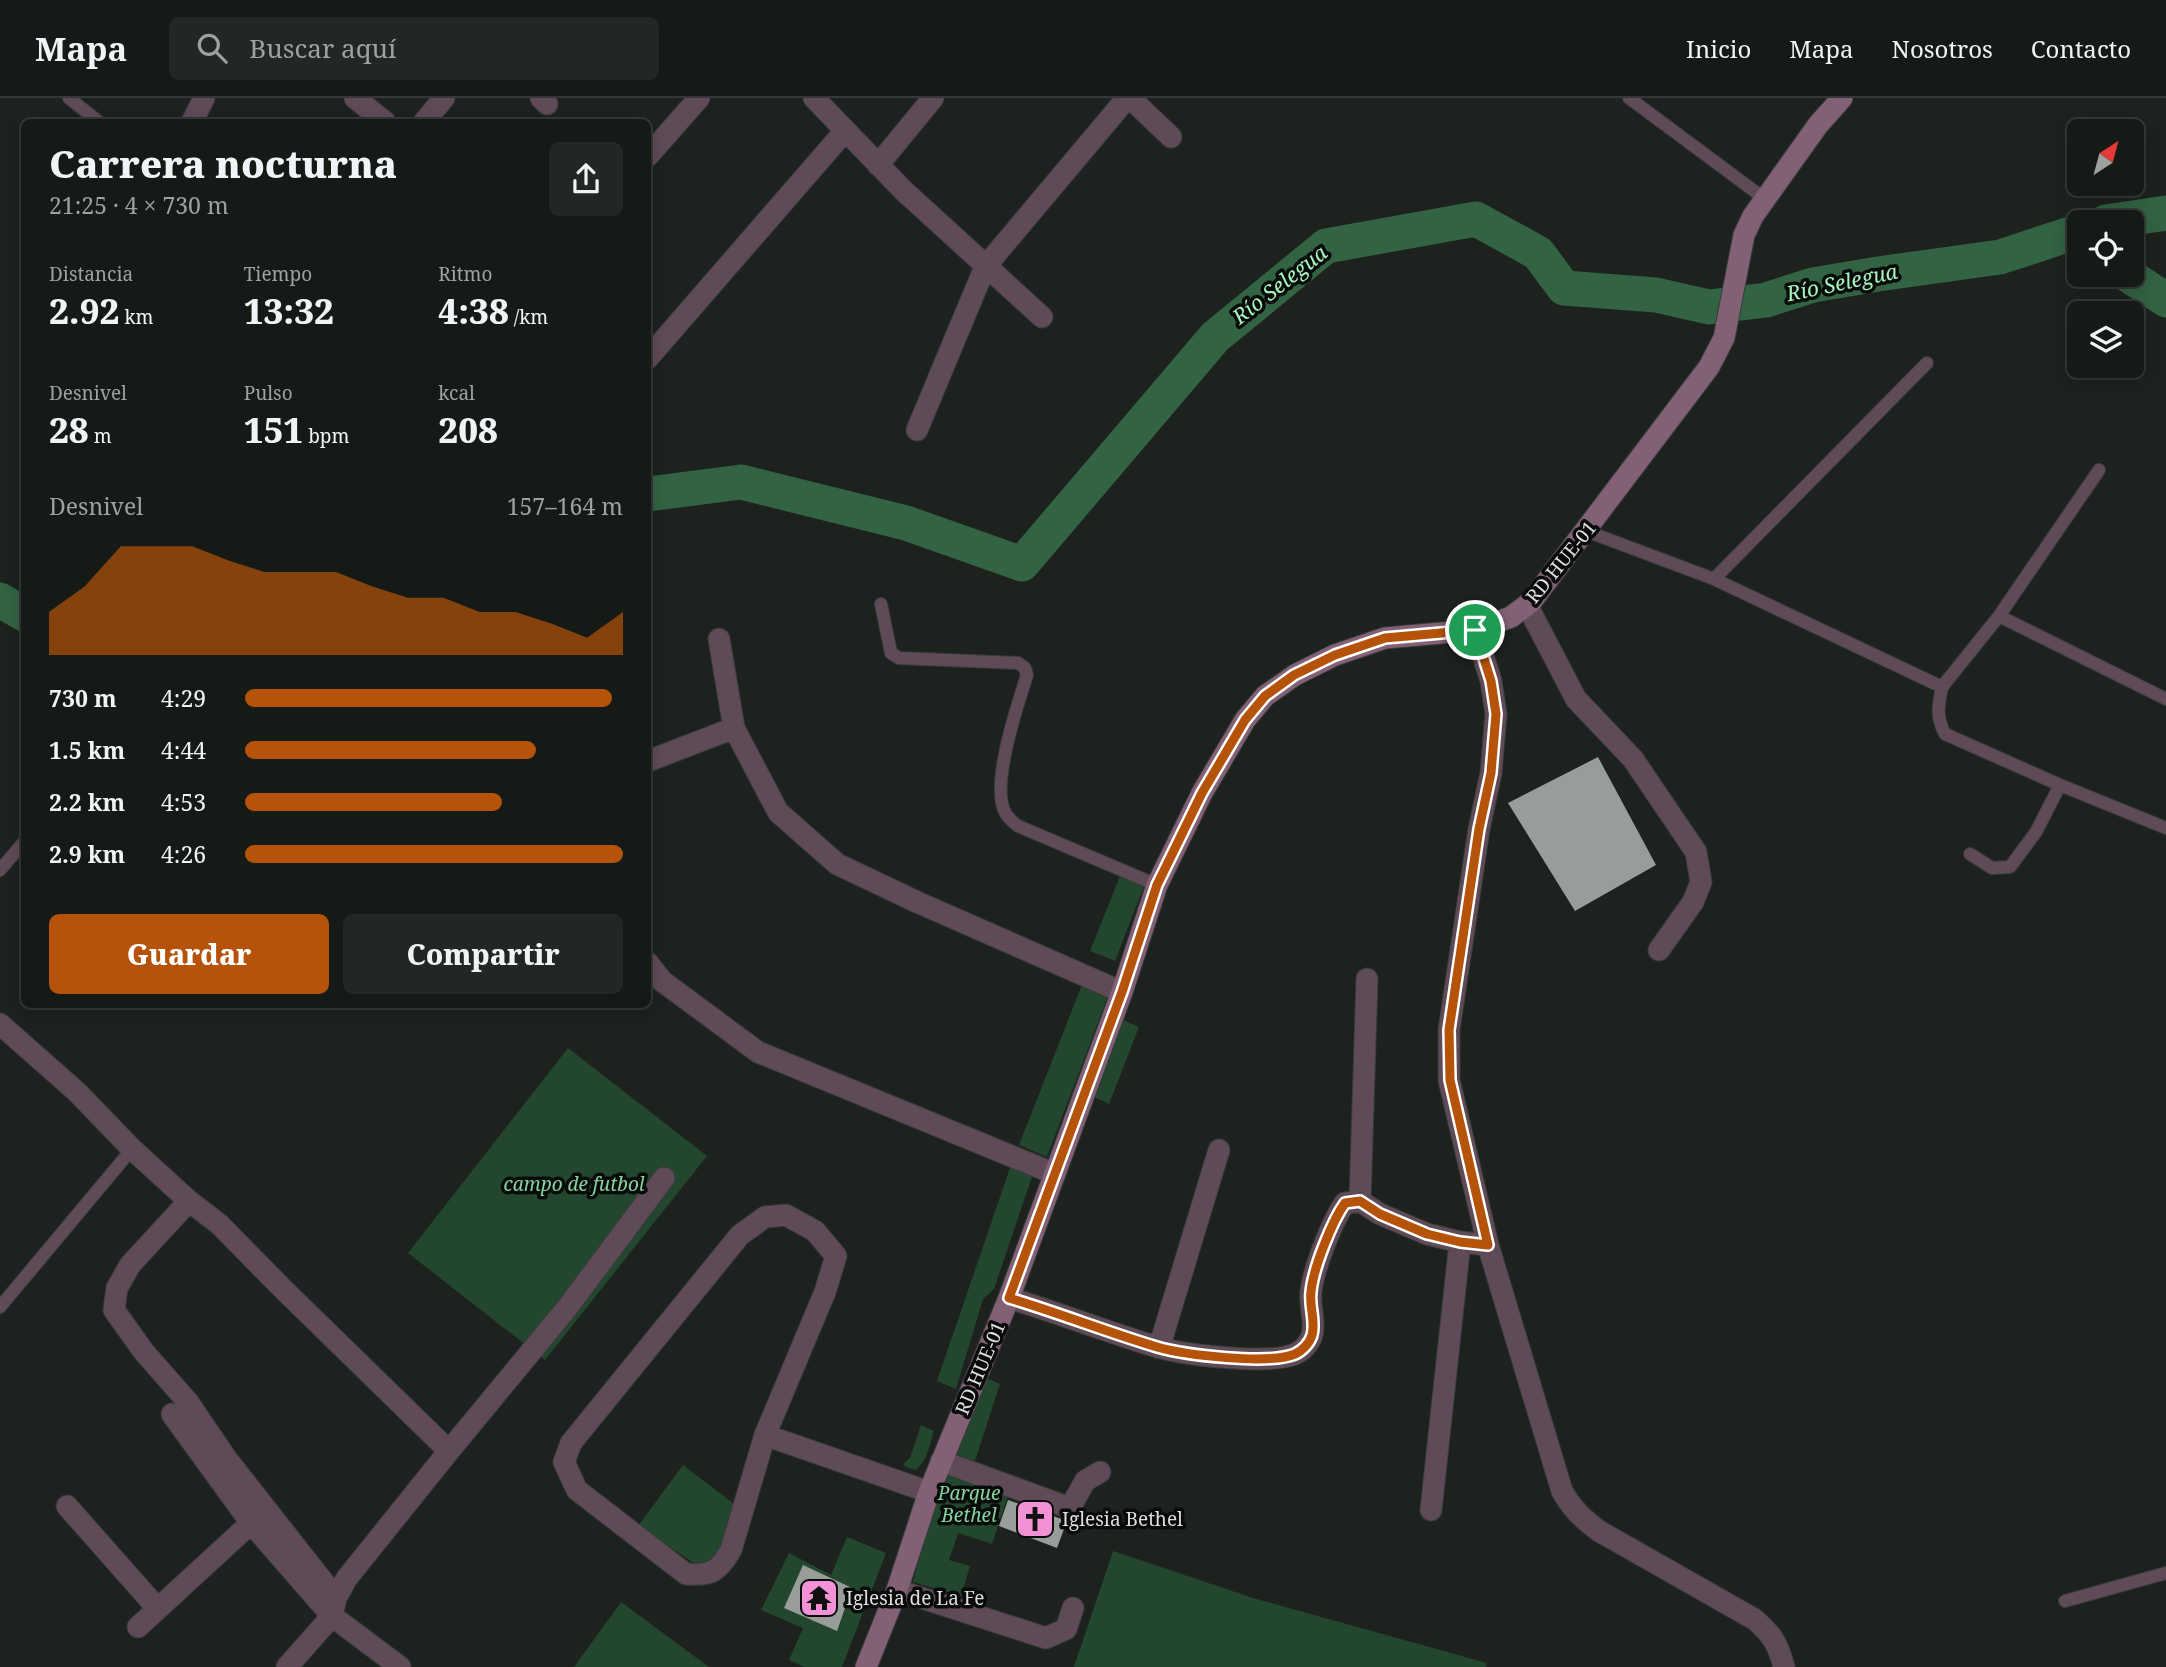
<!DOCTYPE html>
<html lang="es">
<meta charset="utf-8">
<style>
:root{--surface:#161a17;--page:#232724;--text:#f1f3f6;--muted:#9ea1a1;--line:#353836;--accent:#b45309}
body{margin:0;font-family:"Noto Serif",serif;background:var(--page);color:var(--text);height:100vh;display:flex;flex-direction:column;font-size:26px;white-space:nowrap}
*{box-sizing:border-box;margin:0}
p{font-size:23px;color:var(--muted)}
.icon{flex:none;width:38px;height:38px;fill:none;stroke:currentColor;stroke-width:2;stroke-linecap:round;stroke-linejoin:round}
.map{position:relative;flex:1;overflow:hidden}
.details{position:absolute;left:21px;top:21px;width:630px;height:889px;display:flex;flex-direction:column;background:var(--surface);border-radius:10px;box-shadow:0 4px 18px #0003,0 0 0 2px var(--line)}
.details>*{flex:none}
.needle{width:46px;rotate:36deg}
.tools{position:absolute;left:2067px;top:21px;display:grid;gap:14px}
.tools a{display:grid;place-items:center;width:77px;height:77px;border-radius:10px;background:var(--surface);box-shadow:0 4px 18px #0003,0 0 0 2px var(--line);font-size:35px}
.pin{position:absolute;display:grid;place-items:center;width:60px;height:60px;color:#fff;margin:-30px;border:4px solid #fff;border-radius:50%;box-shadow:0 2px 7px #0007}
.round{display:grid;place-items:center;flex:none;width:74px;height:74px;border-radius:10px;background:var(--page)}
.overview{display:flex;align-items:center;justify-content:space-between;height:119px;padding:0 28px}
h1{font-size:38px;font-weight:800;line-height:52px}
.figures{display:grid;grid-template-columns:repeat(3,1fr);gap:10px;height:119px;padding:7px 28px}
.figures div{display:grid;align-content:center}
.figures b{font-size:35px;font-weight:800}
.figures small{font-size:19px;font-weight:400}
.figures p{font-size:19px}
.chart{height:196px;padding:14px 28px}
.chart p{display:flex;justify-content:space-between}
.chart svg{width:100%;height:126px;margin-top:7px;fill:var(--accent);opacity:.7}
.cta{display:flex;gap:14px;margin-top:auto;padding:14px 28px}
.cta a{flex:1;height:80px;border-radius:10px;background:var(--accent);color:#fff;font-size:28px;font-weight:800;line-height:80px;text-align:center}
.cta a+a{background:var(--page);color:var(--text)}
ul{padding:0 28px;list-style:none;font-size:23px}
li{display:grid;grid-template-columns:112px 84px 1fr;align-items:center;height:52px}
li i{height:18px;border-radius:9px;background:var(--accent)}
header{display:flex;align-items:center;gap:42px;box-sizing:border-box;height:98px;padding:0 35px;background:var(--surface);border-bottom:2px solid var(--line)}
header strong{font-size:33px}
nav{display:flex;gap:38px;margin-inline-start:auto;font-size:24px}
.search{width:490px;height:63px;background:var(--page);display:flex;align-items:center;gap:18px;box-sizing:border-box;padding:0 24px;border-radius:10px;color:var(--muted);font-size:26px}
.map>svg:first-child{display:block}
.green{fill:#23462f}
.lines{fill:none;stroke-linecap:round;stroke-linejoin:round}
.river{stroke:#326343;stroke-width:35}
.building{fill:#989d99}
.lane-casing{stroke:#393c3a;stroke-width:14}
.street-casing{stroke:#393c3a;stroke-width:23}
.secondary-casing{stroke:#393c3a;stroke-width:23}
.lane{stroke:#5f4b58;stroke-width:12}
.street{stroke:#5f4b58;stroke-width:21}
.secondary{stroke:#826177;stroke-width:21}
.route-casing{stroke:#fff;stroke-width:14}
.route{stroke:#b45309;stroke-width:9}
.labels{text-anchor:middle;stroke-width:7;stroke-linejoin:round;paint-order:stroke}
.street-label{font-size:19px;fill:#dcdfdd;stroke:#090b0a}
.park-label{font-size:19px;font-style:italic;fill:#86d39f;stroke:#090b0a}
.poi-label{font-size:19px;fill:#dcdfdd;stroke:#090b0a;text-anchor:start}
.water-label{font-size:21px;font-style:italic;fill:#a7f5bf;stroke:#090b0a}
</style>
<header>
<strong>Mapa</strong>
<div class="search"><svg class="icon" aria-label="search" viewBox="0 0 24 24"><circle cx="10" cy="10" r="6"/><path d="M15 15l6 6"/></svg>Buscar aquí</div>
<nav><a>Inicio</a><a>Mapa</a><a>Nosotros</a><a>Contacto</a></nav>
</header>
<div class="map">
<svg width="2166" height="1569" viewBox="0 0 2166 1569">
<rect width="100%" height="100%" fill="#1e221f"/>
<path class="green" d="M1122 773 1146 783 1115 863 1090 853Z
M1085 879 1111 890 1047 1059 1019 1047Z
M1114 918 1139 929 1109 1006 1086 995Z
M568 950 707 1058 545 1262 408 1155Z
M1011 1067 1033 1076 994 1191 983 1201 956 1291 937 1283Z
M984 1279 1000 1286 974 1366 956 1358Z
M921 1327 934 1333C930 1345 927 1365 915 1372L906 1369 903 1366 910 1360Z
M950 1366 1011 1389 992 1446 958 1435 949 1462 970 1468 961 1498 913 1484 928 1428Z
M683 1367 734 1406C728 1424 723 1467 698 1468L638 1428Z
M847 1439 886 1455 842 1569H804L789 1562 803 1530 761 1512 789 1455 831 1477Z
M1113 1453 1253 1500 1487 1565 1486 1569H1074Z
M621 1504 709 1569H574Z"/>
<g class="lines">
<path class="river" d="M2106 124 2166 115
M2128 177 2166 202
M648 396 741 384 906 425 1022 466 1215 239 1326 148 1476 121 1538 155 1564 190 1656 197 1709 209 1766 202 1813 187 1878 176 2000 159 2079 133
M0 502 24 516"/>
</g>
<path class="building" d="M1598 659 1656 767 1575 813 1508 705Z
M1008 1402 1067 1423 1057 1450 999 1428Z
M803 1467 852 1490 837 1533 784 1510Z"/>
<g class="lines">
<defs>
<path id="lane" d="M69 0 99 24
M1629 0 1765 101
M1586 433 1714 481 1942 589 1999 518 2099 372
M1714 481 1927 265
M881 506 891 555 899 560 1018 565 1025 570 1027 577C1018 606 989 690 1006 716 1009 721 1014 725 1018 728L1157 787
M1999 518 2166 601
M1942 589C1938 608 1936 619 1945 636L2060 687 2166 730
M1970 756 1992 770 2010 769 2036 734 2060 687
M0 772 24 744
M0 1209 132 1051
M2065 1503 2166 1475"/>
<path id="street" d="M355 0 385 24
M541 0 547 6
M814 0 904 93 1042 219
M1130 0 1171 39
M192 24 204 0
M424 24 444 0
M648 58 699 0
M878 67 933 0
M648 260 845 33
M917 332 985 169 1127 0
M1527 507 1576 601 1633 661 1696 754 1701 784 1693 804 1659 852
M1475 532 1491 583 1496 616 1491 675 1479 731 1449 932V982L1488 1147 1562 1393C1572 1411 1583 1421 1599 1433L1754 1521C1772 1536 1778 1546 1784 1569
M719 541 734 630 778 714 837 766 917 804 1122 894
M648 663 734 630
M648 865 662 883 758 954 1055 1076
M0 926 77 994 132 1051 189 1103 130 1167 117 1190 114 1212 144 1254 188 1304 226 1360 336 1500
M189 1103 219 1126 283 1191 449 1353
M1360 1103 1367 881
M786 1117 815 1133 836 1158 825 1194 765 1337 731 1452C718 1474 711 1478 686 1476L577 1392 564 1364 571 1345 740 1137 765 1119Z
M1009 1200C1059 1215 1107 1234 1157 1249 1185 1257 1269 1267 1295 1256 1302 1253 1310 1245 1312 1237 1316 1224 1309 1208 1311 1194 1313 1172 1332 1123 1345 1105L1360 1103 1380 1116 1427 1136 1460 1144 1488 1147
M1159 1250 1219 1052
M172 1316 251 1425 332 1518 400 1569
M765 1337 929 1394
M941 1363 1070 1410 1085 1383 1100 1374
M67 1408 158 1511
M1431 1412 1460 1144
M897 1492 1046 1540 1066 1531 1073 1510
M138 1529 251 1425
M287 1569 332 1518 336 1500 347 1480 449 1353 567 1210 664 1080"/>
<path id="secondary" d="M866 1569 897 1492 929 1394 1009 1200 1122 894 1157 787 1202 695 1245 622 1265 598 1295 577 1335 557 1385 540 1475 532 1511 519 1531 504 1709 269 1724 240 1744 137 1753 118 1818 27 1842 0"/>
</defs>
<use href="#lane" class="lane-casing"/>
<use href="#street" class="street-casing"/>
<use href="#secondary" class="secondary-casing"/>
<use href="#lane" class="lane"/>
<use href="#street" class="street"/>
<use href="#secondary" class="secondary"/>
</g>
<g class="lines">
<defs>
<path id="route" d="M1475 532 1491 583 1496 616 1491 675 1479 731 1449 932 1450 982 1488 1147 1460 1144 1427 1136 1380 1116 1360 1103 1345 1105C1332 1123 1313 1171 1311 1194 1309 1208 1316 1224 1312 1237 1310 1245 1302 1253 1295 1256 1269 1267 1185 1257 1157 1249 1107 1234 1059 1215 1009 1200L1122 894 1157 787 1202 695 1245 622 1265 598 1294 577 1335 557 1385 540Z"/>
</defs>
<use href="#route" class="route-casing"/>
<use href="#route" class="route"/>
</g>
<defs>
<symbol id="church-square" viewBox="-11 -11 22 22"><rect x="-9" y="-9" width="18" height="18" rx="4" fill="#f391d6" stroke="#090b0a"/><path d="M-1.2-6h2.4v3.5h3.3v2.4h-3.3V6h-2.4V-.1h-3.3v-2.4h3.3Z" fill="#111"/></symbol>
<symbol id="temple-square" viewBox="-11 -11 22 22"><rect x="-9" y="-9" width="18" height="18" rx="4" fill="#f391d6" stroke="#090b0a"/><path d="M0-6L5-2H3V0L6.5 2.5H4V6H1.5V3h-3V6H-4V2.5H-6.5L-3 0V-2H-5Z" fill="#111"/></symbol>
</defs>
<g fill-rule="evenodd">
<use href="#church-square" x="1013" y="1399" width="44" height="44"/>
<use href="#temple-square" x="797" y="1478" width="44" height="44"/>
</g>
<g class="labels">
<g class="street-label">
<text transform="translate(1561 464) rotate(-51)" y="7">RD HUE-01</text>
<text transform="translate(980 1270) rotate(-67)" y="7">RD HUE-01</text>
</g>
<g class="park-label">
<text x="574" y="1093">campo de futbol</text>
<text x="969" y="1402">Parque<tspan x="969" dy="22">Bethel</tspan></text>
</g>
<g class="poi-label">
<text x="1062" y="1428">Iglesia Bethel</text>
<text x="846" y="1507">Iglesia de La Fe</text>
</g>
<g class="water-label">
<text transform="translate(1842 185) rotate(-12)" y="7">Río Selegua</text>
<text transform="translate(1280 187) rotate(-38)" y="7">Río Selegua</text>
</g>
</g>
</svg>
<div class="tools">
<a><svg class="needle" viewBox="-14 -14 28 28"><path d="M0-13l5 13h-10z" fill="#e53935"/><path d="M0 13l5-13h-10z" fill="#9ea1a1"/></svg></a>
<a><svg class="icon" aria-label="locate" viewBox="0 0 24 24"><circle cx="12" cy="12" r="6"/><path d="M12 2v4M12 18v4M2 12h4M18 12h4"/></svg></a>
<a><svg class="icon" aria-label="layers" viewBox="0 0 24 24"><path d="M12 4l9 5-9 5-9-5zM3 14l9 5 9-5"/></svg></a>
</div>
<div class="pin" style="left:1475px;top:532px;background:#1e9e55"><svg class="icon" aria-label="arrive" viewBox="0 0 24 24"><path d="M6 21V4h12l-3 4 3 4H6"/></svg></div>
<section class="details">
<div class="overview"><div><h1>Carrera nocturna</h1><p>21:25 · 4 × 730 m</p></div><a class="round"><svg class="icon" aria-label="share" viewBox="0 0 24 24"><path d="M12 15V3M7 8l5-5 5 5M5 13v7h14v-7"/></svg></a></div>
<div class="figures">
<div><p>Distancia</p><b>2.92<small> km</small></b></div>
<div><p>Tiempo</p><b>13:32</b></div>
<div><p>Ritmo</p><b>4:38<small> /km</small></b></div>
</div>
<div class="figures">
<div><p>Desnivel</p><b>28<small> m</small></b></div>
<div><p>Pulso</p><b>151<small> bpm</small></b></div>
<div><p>kcal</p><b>208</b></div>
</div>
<div class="chart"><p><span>Desnivel</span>157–164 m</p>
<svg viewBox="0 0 160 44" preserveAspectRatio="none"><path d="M0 44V29L10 20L20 6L30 6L40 6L50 11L60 15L70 15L80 15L90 20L100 24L110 24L120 29L130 29L140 33L150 38L160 29V44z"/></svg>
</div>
<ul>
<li><b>730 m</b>4:29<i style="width:97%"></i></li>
<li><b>1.5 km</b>4:44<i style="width:77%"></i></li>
<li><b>2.2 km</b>4:53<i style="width:68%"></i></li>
<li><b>2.9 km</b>4:26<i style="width:100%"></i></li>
</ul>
<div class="cta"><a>Guardar</a><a>Compartir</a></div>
</section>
</div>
